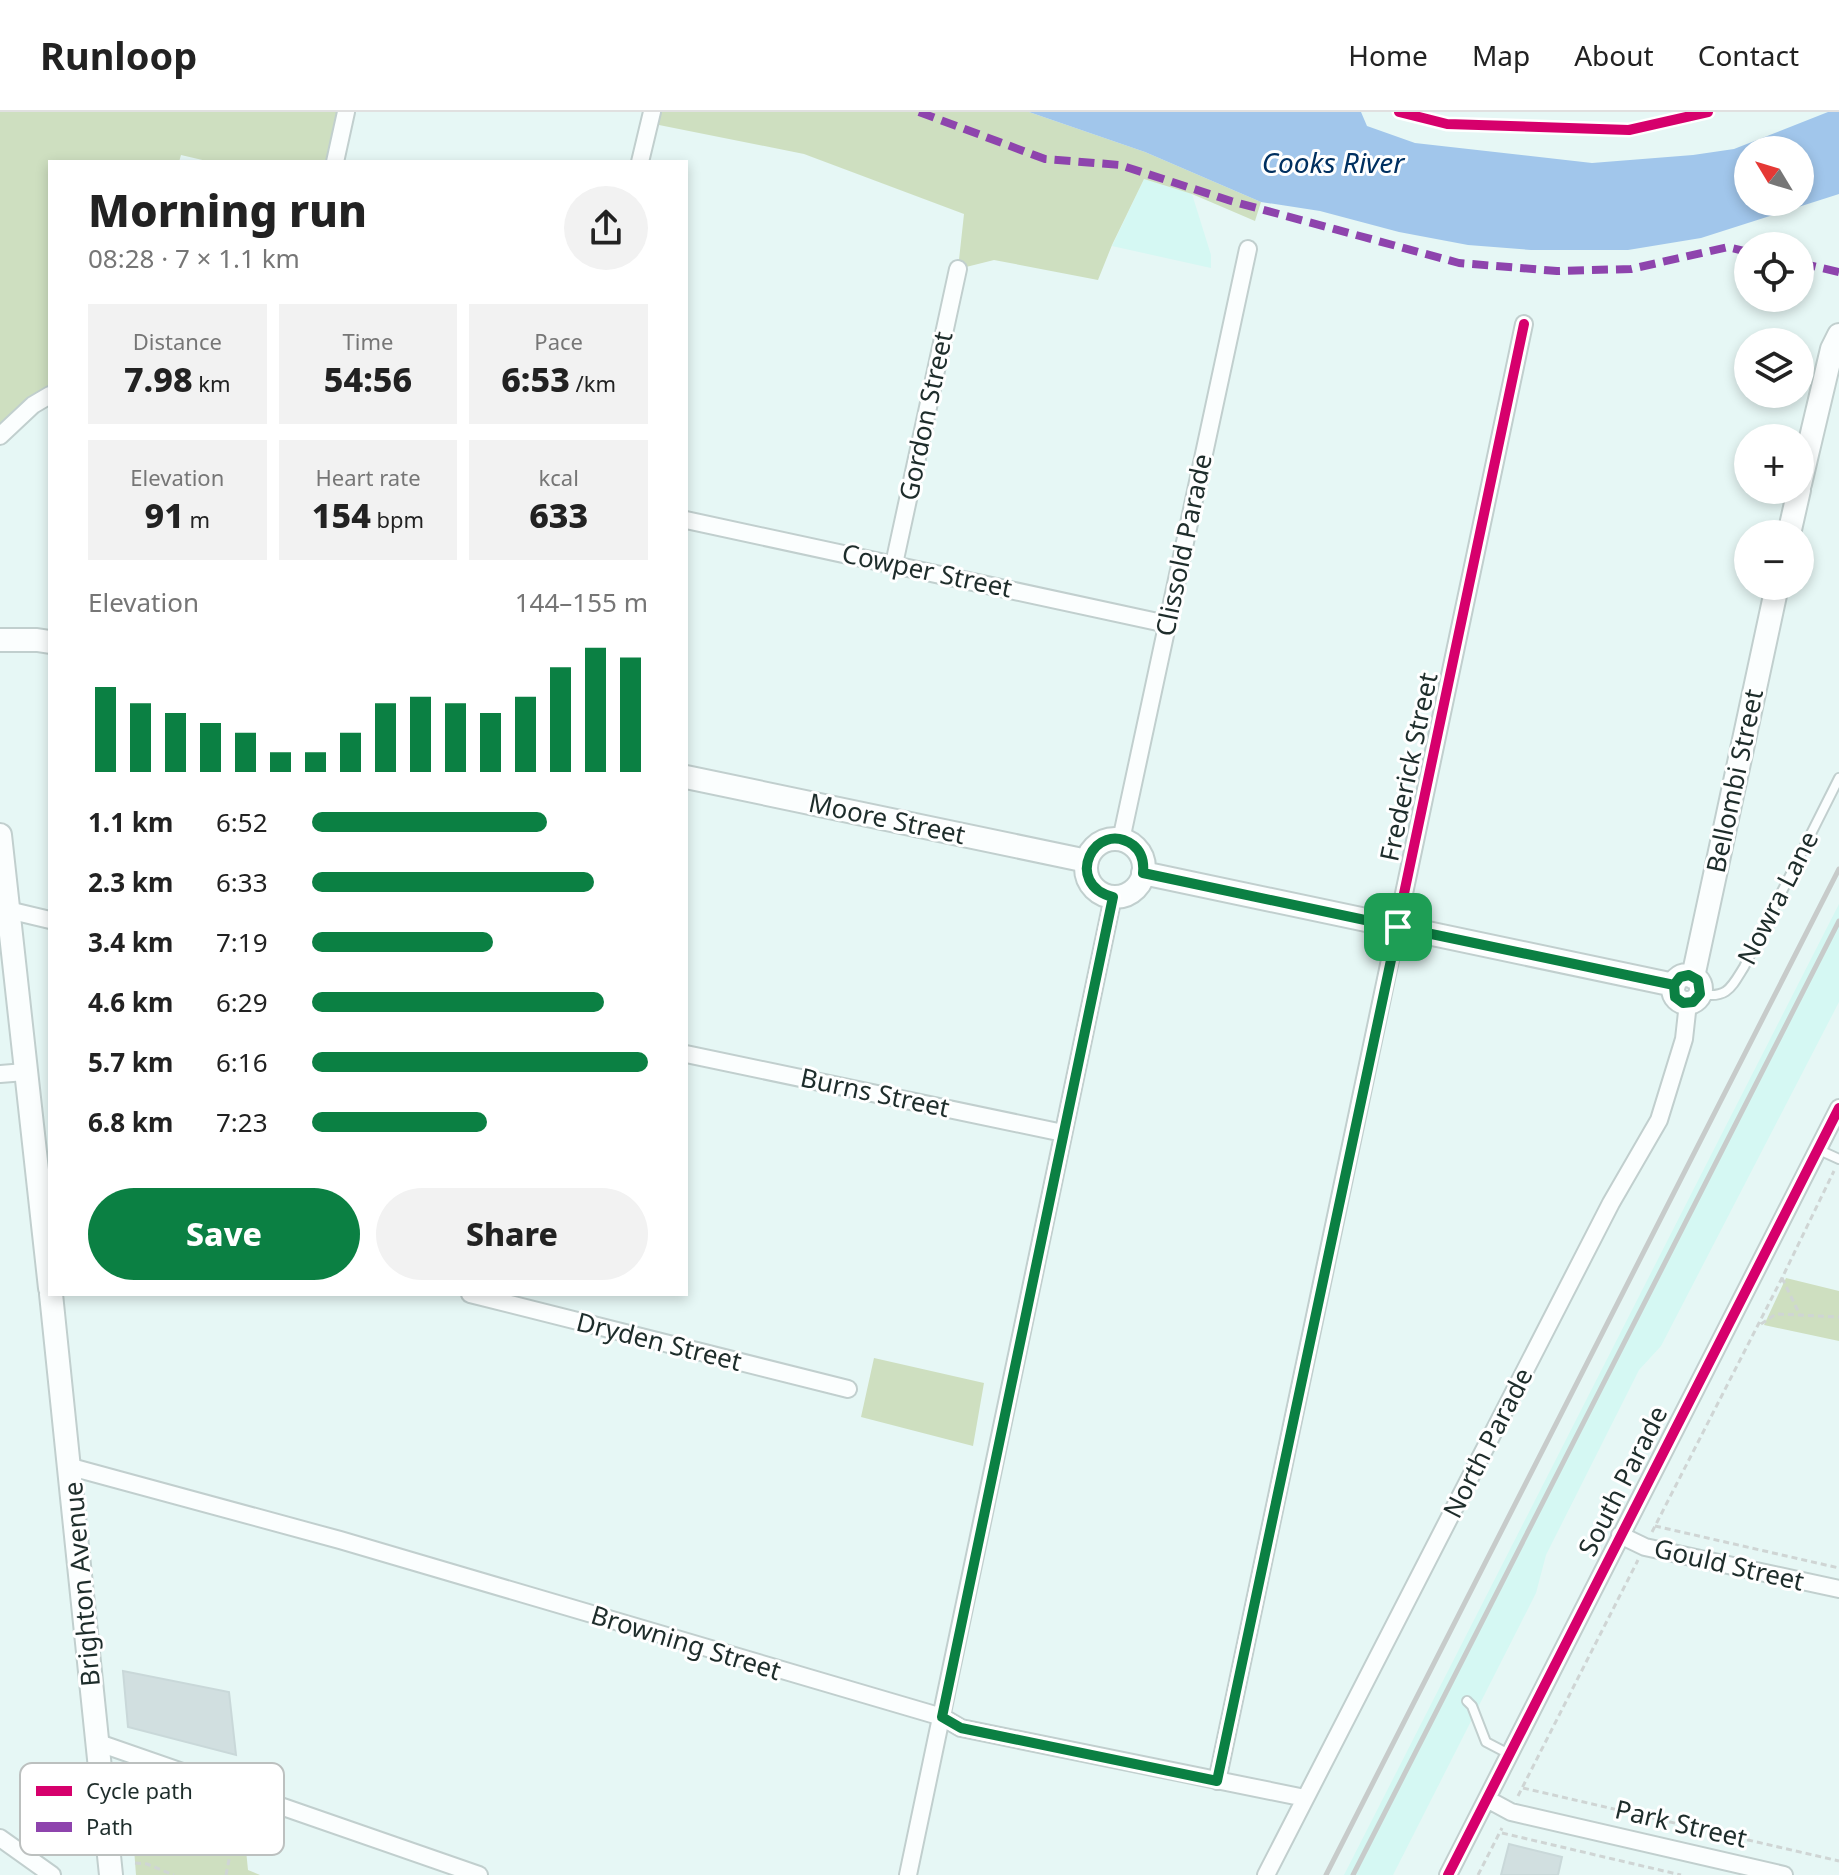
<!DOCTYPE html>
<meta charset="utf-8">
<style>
:root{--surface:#fff;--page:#f2f2f2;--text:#222;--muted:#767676;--line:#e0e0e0;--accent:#0b8043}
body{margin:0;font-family:"Noto Sans",sans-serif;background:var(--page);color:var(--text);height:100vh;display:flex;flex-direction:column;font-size:30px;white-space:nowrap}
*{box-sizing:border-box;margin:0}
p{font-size:26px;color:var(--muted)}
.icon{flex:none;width:44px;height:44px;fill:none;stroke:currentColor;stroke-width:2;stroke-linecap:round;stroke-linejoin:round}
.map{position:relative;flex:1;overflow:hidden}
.drawer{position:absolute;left:48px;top:48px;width:640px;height:1136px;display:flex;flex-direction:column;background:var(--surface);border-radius:0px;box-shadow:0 4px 12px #0003}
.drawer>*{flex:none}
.needle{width:52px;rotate:308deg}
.tools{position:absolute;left:1734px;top:24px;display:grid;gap:16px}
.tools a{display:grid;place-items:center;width:80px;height:80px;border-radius:50%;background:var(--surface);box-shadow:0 4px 12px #0003;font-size:40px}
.pin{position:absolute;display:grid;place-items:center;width:68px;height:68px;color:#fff;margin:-34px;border-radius:16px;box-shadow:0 4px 12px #0006}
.round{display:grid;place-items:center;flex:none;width:84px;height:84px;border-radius:42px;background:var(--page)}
.headline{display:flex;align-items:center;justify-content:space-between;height:136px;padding:0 40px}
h1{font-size:44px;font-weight:800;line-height:60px}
.figures{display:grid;grid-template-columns:repeat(3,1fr);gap:12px;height:136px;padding:8px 40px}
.figures div{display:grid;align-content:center;border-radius:0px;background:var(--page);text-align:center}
.figures b{font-size:34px;font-weight:800}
.figures small{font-size:22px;font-weight:400}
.figures p{font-size:22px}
.chart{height:224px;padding:16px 40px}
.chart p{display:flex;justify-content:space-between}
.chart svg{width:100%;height:144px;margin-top:8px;stroke:var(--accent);stroke-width:6}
.primary-button{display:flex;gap:16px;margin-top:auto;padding:16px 40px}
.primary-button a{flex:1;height:92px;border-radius:48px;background:var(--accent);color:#fff;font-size:32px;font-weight:800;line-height:92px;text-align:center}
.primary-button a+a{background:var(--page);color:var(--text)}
ul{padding:0 40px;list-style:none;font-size:26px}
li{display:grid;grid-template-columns:128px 96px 1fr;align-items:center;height:60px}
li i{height:20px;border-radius:10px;background:var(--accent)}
header{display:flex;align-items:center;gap:48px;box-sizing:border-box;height:112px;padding:0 40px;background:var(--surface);border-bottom:2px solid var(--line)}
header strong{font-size:38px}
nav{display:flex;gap:44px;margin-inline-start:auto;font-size:28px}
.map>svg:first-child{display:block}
.built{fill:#d5f8f3}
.green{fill:#cedfc0}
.water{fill:#a1c6eb;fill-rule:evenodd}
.building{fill:#d1dfe0;stroke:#c9d8d9;stroke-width:2}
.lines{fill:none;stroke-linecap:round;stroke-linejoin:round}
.lane-casing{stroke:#c1cfce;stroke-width:12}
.street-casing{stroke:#c1cfce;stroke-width:20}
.secondary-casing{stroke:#c1cfce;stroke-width:26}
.path{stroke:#cfd5d4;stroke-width:3;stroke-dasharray:6 4;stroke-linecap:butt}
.lane{stroke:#fbfefe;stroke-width:8}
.street{stroke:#fbfefe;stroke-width:16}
.secondary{stroke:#fbfefe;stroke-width:22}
.rail{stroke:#c7cbca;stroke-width:5}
.quiet{stroke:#8e44ad;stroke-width:8;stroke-dasharray:16 8;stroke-linecap:butt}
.cycleway-casing{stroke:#fff;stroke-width:15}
.cycleway{stroke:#d6006c;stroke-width:10}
.route-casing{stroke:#fff;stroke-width:16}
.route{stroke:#0b8043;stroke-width:10}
.labels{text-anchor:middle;stroke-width:6;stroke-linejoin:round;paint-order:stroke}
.street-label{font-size:26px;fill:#1e2d2b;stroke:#fff}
.water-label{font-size:28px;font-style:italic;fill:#003060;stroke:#fff}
.key{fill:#fff;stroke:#bcc0bf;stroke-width:2}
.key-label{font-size:22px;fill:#1e2d2b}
</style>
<header>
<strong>Runloop</strong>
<nav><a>Home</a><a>Map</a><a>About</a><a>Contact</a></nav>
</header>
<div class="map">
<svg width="1839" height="1763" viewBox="0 0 1839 1763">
<rect width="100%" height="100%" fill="#e6f7f5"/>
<path class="built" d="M1144 67 1192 82 1211 143V156L1112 134Z
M1839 792V890L1661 1234 1639 1258 1546 1443 1536 1481 1393 1763H1344Z"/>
<path class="green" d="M0 0H346L335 50H211L181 43 179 50H50V280L0 324Z
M652 0H1029L1145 40 1261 90 1255 109 1192 82 1144 67 1112 133 1098 168 994 148 958 157 964 102 804 42 649 11Z
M1786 1166 1839 1179V1229L1764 1213Z
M874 1246 984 1271 973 1334 861 1305Z
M129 1670 243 1708 248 1758 260 1763H136Z"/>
<path class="water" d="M1029 0H1361L1367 14 1415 31 1592 51 1693 43 1734 37 1828 0H1839V82L1701 126 1628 138H1531L1468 133 1399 120 1320 99 1261 90 1145 40ZM1748 38H1800V90H1748Z"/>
<path class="building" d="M123 1559 229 1580 236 1643 128 1615Z
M1509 1732 1562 1745 1558 1763H1501Z"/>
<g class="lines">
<defs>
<path id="lane" d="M1700 882C1727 887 1731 876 1744 855L1839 666
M1817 1037 1839 1047
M1467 1589 1472 1594 1486 1630 1509 1642"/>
<path id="street" d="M335 50 346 0
M640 50 652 0
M0 324 33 293 50 283
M686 408 1167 512
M894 452 958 157
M1121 728 1248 137
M8 798 50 808
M686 942 1063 1021
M0 962 25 960
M470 1182 848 1277
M71 1355 340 1428 942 1605 961 1616 1305 1686
M1620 1423 1645 1435 1839 1477
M96 1630 479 1763
M1217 1669 1524 212
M1487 1687 1511 1700 1784 1763
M0 1726 52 1763
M908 1763 1113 785
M1266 1763 1611 1091 1659 1008 1684 927 1688 891
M1448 1763 1839 996"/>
<path id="secondary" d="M1800 372 1832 237 1839 223
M1789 422 1799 378
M0 528H37L50 530
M686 665 1087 749
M0 723 50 1176
M1086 756a29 29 0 1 1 58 0a29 29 0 1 1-58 0Z
M1143 761 1674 873
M1673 877a14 14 0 1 1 28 0a14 14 0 1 1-28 0Z
M1693 865 1777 474
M51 1182 111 1763"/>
</defs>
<use href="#lane" class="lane-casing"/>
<use href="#street" class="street-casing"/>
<use href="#secondary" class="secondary-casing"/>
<path class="path" d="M1782 1166 1800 1203
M1761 1212 1776 1202 1839 1205
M1655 1414 1839 1456
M1652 1420 1782 1166 1834 1059
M1523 1676 1839 1749
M1518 1684 1638 1448
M1502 1721 1681 1763
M135 1751 147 1752 174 1763
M226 1763 239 1696
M1478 1763 1502 1716"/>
<use href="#lane" class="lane"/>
<use href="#street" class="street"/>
<use href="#secondary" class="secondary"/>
<path class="rail" d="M1326 1763 1839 757
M1353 1763 1839 809"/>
<path class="quiet" d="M919 0 1045 47 1120 53 1231 89 1459 151 1557 159 1631 157 1728 135 1748 140
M1800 151 1839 160"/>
<defs>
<path id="cycleway" d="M1399 0 1447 12 1629 18 1708 0
M1217 1669 1524 212
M1448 1763 1839 996"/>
</defs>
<use href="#cycleway" class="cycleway-casing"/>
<use href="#cycleway" class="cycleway"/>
</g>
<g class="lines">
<defs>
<path id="route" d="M1398 815 1143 761C1144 751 1142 740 1133 733 1095 706 1062 772 1113 785L942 1605 961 1616 1217 1669 1398 815 1674 873 1675 885 1683 891 1693 890 1700 882 1698 868 1689 863 1680 865 1674 873 1398 815"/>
</defs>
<use href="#route" class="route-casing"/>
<use href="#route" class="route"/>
</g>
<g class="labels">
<g class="street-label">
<text transform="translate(926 304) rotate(-78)" y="9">Gordon Street</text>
<text transform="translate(1184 433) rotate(-78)" y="9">Clissold Parade</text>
<text transform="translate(927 459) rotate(12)" y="9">Cowper Street</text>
<text transform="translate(1409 655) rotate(-78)" y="9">Frederick Street</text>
<text transform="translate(1735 669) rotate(-78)" y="9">Bellombi Street</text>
<text transform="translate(887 707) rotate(12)" y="9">Moore Street</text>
<text transform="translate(1778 786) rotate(-63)" y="9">Nowra Lane</text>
<text transform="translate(875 981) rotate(12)" y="9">Burns Street</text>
<text transform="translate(659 1230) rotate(14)" y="9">Dryden Street</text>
<text transform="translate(1488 1331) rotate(-63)" y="9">North Parade</text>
<text transform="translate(1623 1369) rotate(-63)" y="9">South Parade</text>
<text transform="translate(1729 1453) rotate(13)" y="9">Gould Street</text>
<text transform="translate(82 1472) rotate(-95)" y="9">Brighton Avenue</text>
<text transform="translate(686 1531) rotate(17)" y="9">Browning Street</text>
<text transform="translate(1681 1712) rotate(13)" y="9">Park Street</text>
</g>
<g class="water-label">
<text x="1333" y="61">Cooks River</text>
</g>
</g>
<rect x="20" y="1651" width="264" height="92" rx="12" class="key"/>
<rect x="36" y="1674" width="36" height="10" fill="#d6006c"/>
<rect x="36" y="1710" width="36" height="10" fill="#8e44ad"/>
<g class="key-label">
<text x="86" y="1687">Cycle path</text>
<text x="86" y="1723">Path</text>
</g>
</svg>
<div class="tools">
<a><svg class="needle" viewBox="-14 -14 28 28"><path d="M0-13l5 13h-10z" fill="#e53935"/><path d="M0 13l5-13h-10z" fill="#767676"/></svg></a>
<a><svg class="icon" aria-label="locate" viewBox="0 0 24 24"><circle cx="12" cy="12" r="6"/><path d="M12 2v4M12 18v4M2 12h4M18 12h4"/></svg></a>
<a><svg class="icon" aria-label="layers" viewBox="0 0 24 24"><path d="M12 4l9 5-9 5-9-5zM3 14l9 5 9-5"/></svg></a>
<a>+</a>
<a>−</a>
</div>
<div class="pin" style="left:1398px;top:815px;background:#1e9e55"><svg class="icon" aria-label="arrive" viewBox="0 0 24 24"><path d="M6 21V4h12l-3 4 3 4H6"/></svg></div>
<section class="drawer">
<div class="headline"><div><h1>Morning run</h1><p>08:28 · 7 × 1.1 km</p></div><a class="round"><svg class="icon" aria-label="share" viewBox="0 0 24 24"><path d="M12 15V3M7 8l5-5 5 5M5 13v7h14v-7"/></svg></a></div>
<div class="figures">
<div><p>Distance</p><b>7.98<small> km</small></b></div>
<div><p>Time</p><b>54:56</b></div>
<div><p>Pace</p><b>6:53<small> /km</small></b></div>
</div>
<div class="figures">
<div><p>Elevation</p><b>91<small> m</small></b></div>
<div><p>Heart rate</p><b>154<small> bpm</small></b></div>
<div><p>kcal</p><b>633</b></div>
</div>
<div class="chart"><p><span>Elevation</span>144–155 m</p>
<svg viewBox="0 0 160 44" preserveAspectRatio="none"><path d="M5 44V18M15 44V23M25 44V26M35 44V29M45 44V32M55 44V38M65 44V38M75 44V32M85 44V23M95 44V21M105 44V23M115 44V26M125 44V21M135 44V12M145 44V6M155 44V9"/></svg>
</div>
<ul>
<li><b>1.1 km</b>6:52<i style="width:70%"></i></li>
<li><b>2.3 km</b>6:33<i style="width:84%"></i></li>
<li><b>3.4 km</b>7:19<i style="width:54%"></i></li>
<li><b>4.6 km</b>6:29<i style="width:87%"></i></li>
<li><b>5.7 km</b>6:16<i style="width:100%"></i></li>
<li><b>6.8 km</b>7:23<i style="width:52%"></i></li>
</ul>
<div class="primary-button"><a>Save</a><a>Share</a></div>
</section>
</div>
